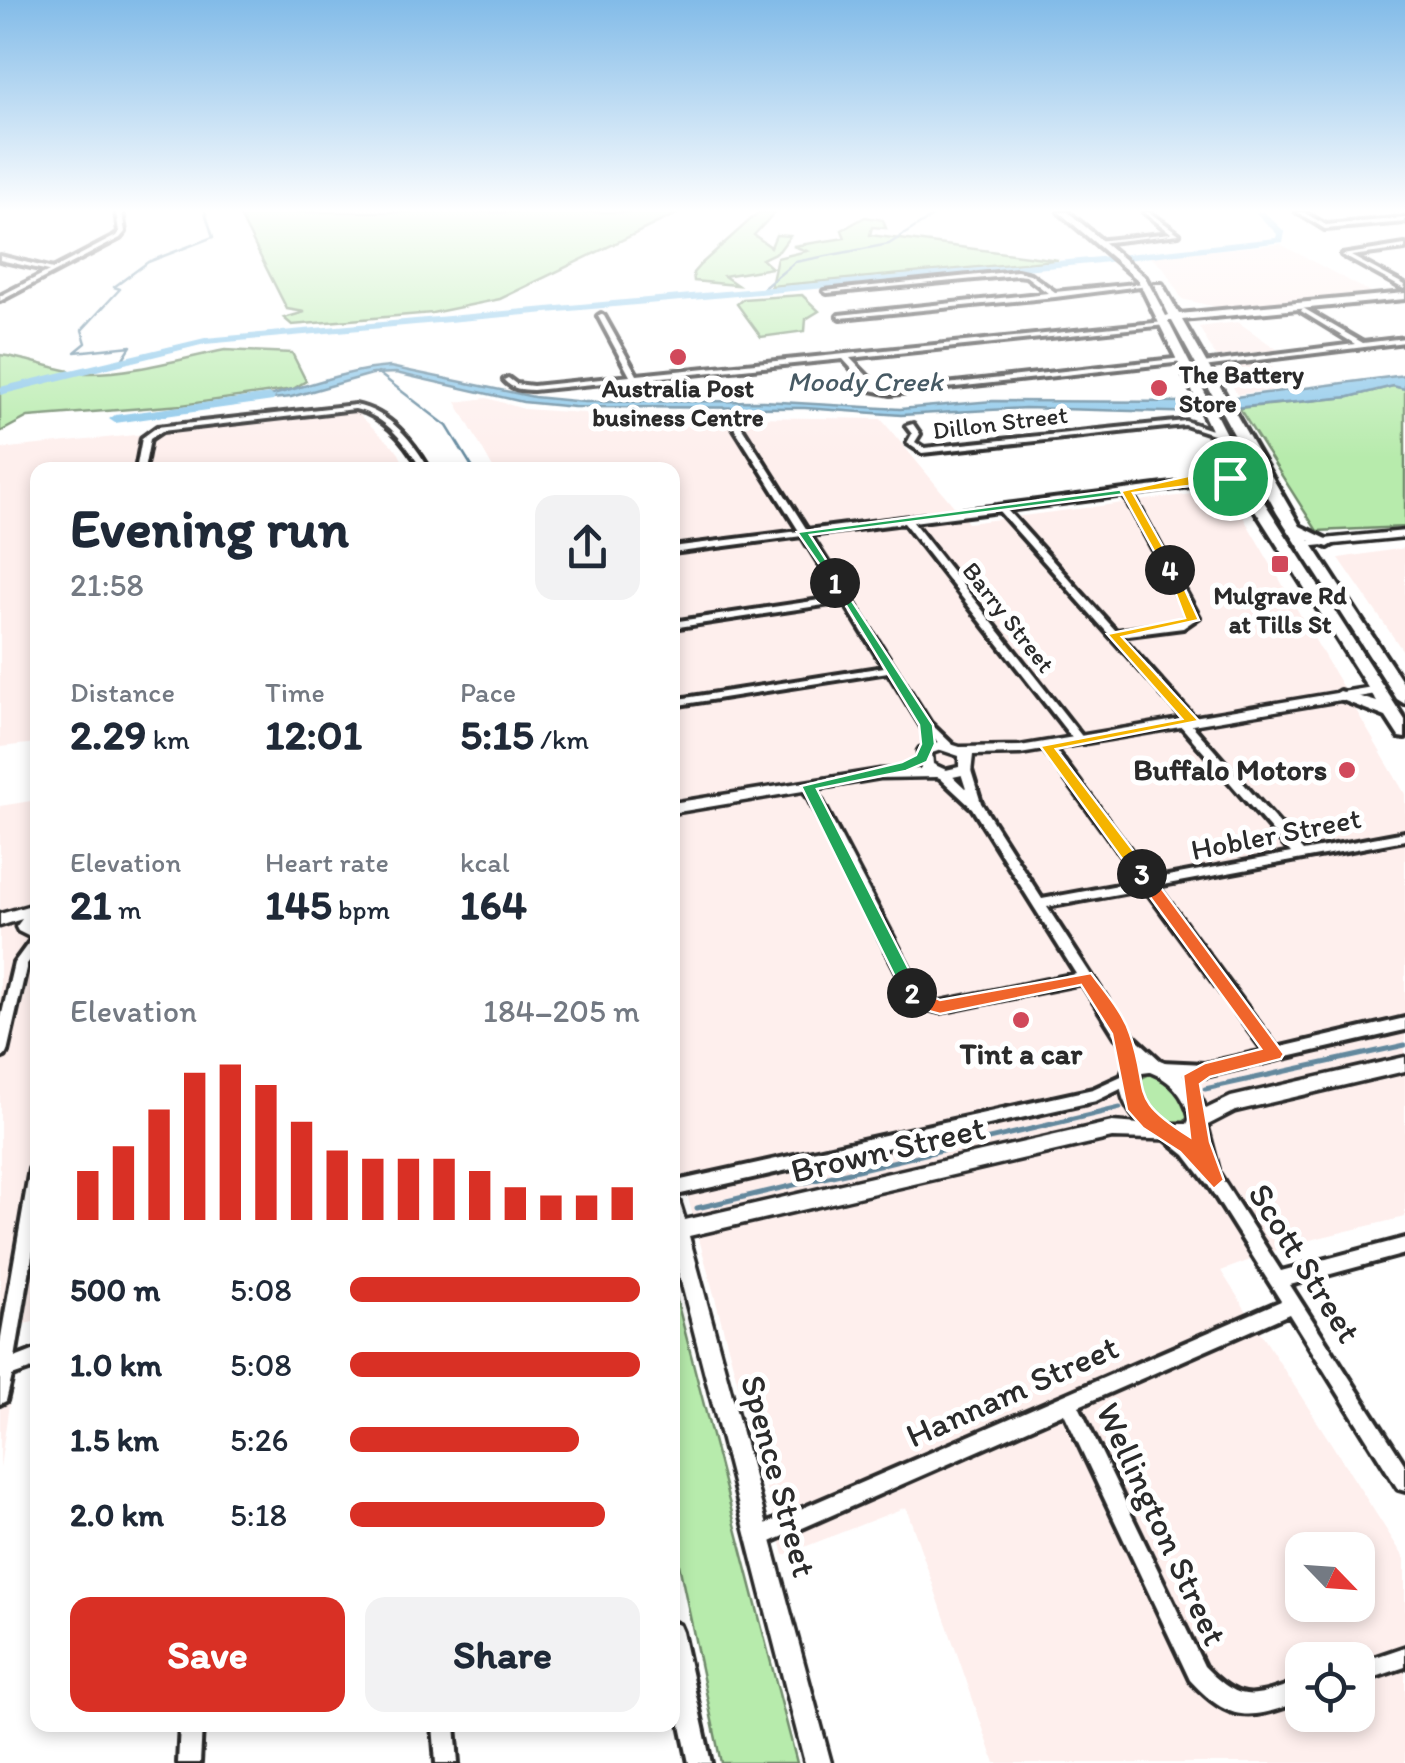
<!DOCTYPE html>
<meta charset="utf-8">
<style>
:root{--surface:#fff;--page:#f2f2f3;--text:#1f2937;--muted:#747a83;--accent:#d93025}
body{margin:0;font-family:Itim,sans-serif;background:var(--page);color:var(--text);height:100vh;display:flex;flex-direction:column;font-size:38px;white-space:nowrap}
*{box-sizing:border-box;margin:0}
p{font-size:32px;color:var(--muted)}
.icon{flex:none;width:55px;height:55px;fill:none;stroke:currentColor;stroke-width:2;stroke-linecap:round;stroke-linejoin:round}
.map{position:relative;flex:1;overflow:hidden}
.drawer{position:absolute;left:30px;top:462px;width:650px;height:1270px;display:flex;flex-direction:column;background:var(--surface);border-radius:20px;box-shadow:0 5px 15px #0003}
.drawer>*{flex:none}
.needle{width:65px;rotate:115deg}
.tools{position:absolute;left:1285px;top:1532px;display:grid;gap:20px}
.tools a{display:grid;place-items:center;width:90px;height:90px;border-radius:20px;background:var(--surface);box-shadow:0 5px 15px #0003;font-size:50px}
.pin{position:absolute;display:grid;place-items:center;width:85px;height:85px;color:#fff;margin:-42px;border:5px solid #fff;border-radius:50%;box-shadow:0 2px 10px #0007}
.km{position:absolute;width:50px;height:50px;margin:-25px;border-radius:50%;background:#222;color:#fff;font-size:28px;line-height:50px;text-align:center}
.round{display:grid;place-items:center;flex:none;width:105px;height:105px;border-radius:20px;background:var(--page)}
.overview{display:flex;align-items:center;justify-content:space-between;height:170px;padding:0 40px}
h1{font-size:55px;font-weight:700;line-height:75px}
.stats{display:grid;grid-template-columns:repeat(3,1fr);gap:15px;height:170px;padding:10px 40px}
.stats div{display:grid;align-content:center}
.stats b{font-size:42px;font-weight:700}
.stats small{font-size:28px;font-weight:400}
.stats p{font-size:28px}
.chart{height:280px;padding:20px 40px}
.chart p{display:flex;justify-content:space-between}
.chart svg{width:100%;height:180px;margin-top:10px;stroke:var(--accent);stroke-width:6}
.cta{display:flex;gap:20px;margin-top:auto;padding:20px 40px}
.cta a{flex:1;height:115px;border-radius:20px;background:var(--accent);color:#fff;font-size:40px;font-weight:700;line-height:115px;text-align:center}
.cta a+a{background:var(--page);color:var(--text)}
ul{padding:0 40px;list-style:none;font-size:32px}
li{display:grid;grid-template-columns:160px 120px 1fr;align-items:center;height:75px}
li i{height:25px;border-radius:12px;background:var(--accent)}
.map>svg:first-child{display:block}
.built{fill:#feefed;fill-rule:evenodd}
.green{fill:#b7ebac;stroke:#718b6c;stroke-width:2.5}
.water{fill:#89c6e9;stroke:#63889d;stroke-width:2.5}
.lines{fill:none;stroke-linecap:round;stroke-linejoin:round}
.stream-far1{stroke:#63889d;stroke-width:2.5}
.stream{stroke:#63889d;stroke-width:5}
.river{fill:#89c6e9;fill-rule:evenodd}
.minor-casing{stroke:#2b2b2b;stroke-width:8}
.tertiary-casing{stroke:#2b2b2b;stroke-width:7}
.primary-casing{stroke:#2b2b2b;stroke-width:8}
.minor{fill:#fff;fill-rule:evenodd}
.tertiary{fill:#fff;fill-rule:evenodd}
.primary{fill:#fff;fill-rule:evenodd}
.split-1{fill:#22a559;stroke:#fff;stroke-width:2.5}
.split-2{fill:#22a559;stroke:#fff;stroke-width:2.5}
.split-3{fill:#f0652b;stroke:#fff;stroke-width:2.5}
.split-4{fill:#f5b400;stroke:#fff;stroke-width:2.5}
.split-5{fill:#f5b400;stroke:#fff;stroke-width:2.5}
.poi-dot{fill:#d1495b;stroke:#fff;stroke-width:4}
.labels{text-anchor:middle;stroke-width:10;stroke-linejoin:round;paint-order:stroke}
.far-poi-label{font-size:25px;font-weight:bold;fill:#2b2b2b;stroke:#fff}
.far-street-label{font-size:25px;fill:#2b2b2b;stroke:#fff}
.far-water-label{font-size:28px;font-style:italic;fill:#475a64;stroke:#fff}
.poi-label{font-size:30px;font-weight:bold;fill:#2b2b2b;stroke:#fff;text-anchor:end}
.street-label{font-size:30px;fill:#2b2b2b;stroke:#fff}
.near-street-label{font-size:35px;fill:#2b2b2b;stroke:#fff}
</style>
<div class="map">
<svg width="1405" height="1763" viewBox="0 0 1405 1763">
<rect width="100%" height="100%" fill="#fff"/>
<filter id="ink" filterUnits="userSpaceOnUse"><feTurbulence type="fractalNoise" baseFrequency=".01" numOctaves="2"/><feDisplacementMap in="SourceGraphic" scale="20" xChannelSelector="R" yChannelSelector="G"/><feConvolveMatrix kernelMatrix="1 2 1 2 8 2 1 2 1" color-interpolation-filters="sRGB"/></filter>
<g filter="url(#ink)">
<path class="built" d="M1280 244 1374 294 1220 308 1182 299 1164 268 1149 256Z
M1238 322 1278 350 1216 357 1199 327Z
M1261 360 1301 388 1237 394 1221 366Z
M487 398 524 409 613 415 881 419 968 523 1224 490 1229 493 1405 794V1217L1293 1244 1221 1271 1405 1559V1763H995L906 1507 784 1555 673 1142 672 470H494L456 402ZM1302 1550H1358V1605H1302ZM1302 1660H1358V1715H1302Z
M356 412 397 450 407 470H38L37 743 0 747V449Z
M1405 548V654L1339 558Z
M37 800V1321L20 1325 0 1468V806Z"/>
<path class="green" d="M238 212H680L500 299 432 313 292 325 284 318 305 312 287 309Z
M759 212H775L754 235 771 247 776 235 790 236 779 251 762 259 772 268 724 276 737 285 694 281 693 273 700 265Z
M865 217 883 220 886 228 872 227 870 235 1058 260 771 286 777 258 807 251 793 246 845 238 842 230Z
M802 295 819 311 806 319 805 331 761 337 737 304 743 299Z
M225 350 292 353 306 381 293 389 182 405 28 417 0 432V355C27 358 61 372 85 373 131 374 180 359 225 350Z
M1393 386 1405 389V527L1317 531 1239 408 1349 397Z
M1152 1073 1174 1086 1188 1116 1182 1126C1157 1128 1138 1102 1138 1080Z
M672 1282 797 1763H721L673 1536Z"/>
<path class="water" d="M390 367 534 397 585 402 763 401 900 409 993 401 1196 402 1201 413 1025 408 901 415 805 408 574 407 523 402 396 373 372 374 291 397 243 402C292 393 340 370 390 367Z
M1405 375V389L1393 386 1349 397 1234 408 1228 398Z"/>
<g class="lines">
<path class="stream-far1" d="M760 291 795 262 889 244 939 212
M120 363 131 346 75 352 86 343 82 330 120 289 114 287 148 262 213 237 205 212
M378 373 447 426 474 470"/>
<path class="stream" d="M1205 1089 1405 1045
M697 1208 1120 1108"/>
<path class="river" d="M1255 212H1264L1285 232 1283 242 1090 264 205 344 0 395V387L205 338 1090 258 1276 238 1277 234Z
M269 394 275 398 273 401 115 423 109 419 115 415Z"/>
<defs>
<path id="minor" d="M116 212H122L125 232 120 238 0 301V296L49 271 0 260V256L53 269 116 236 119 232Z
M1144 212H1149L1179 234 1099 243 1096 241 1171 233Z
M1297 212H1303L1326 225 1405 218V222L1325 229Z
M1405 245V249L1351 256 1405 285 1404 289 1342 255Z
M1017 271 1030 274 1055 292 1145 283 1148 285 1055 297 841 318 838 316 839 315 1048 293 1026 276 1017 275 827 293 824 291Z
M1303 308 1363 343 1405 338V342L1203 367 1199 365 1203 363 1355 344 1301 311Z
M601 314 604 316 637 375 1164 322 1166 323V325L850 358 877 386 891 390 1183 358 1186 360 1183 362 891 394 871 390 843 359 533 390C521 389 513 390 504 380L508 378 516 384 533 386 630 376 598 316Z
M355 405C390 412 412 440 430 470H422C407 444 386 416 355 409L162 431 150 439 144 470H136L142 438 157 427Z
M731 419 738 421 807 530 1244 475 1245 477 1241 479 1132 494 1199 617 1183 628 1121 636 1197 721 1191 724 1303 851 1405 832V840L1157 886 1277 1048 1405 1018V1030L1205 1076 1163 1074 1151 1069 1116 1037 1082 983 940 1012 915 1006 802 786 804 783H812L814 786 925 998 940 1002 1076 974 972 808 940 778 938 775 940 772H948L966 789 960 770 962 767H970L981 803 1042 899 1140 881 1043 748 1041 746 1047 743 1051 744 1152 879 1291 853 1180 725 1179 723 1180 721 1185 720 999 511 913 522 1084 739 1086 741 1084 743H1076L904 523 810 535 930 723 952 744 954 746 952 748H944L922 727 888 672 672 706V700L884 667 844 602 672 628V622L840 597 802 536 672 553V547L799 531 730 421ZM1124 495 1189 616 1180 622 1116 631 1007 510ZM1145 889 1264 1051 1205 1064 1162 1062 1126 1029 1047 907Z
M1185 421 1223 434 1219 436 1185 425 922 453 907 443 912 434 906 426 913 424 920 434 915 442 924 448Z
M38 935V950L27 964 7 1052 5 1056 0 1058V1022L14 963 33 937Z
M1128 1073 1133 1075 1135 1079 1133 1083 1096 1101 672 1196V1182L1093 1089Z
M1198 1117 1203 1118 1206 1123 1218 1169 1217 1171 1281 1271 1405 1238V1254L1290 1285 1405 1465V1491L1398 1489 1289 1314 1079 1406 1204 1666C1243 1706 1253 1697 1302 1680V1701C1249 1720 1231 1724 1190 1680L1064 1413 766 1544 759 1547 752 1544 749 1537 752 1530 1281 1301 1208 1185 1185 1155 1165 1139 1162 1134 1165 1129C1176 1125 1188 1139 1197 1147L1190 1123 1193 1118Z
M38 1162V1220L15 1358 38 1349V1367L12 1376 6 1401 0 1404V1343L30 1169 33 1164Z
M672 1622 679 1625 682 1632 711 1763H689L672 1683Z
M1405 1647V1667L1358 1683V1663Z
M180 1725H202L200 1763H178Z
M433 1725H455L458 1763H436Z"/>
<path id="tertiary" d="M1405 531V537L1304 547 1299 544 1304 541Z
M1378 686 1382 687V693L1020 754 973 755 971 773 944 779 937 777 880 778 672 813V803L880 770 921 769 918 751 920 748 941 741 960 747 1020 746ZM941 750 959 756V767L946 770 933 764 932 753Z
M38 903V920L34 925 38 927V941L18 931 16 927 22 919 0 926V914Z
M1405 1057V1071L1235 1111 1204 1127 1198 1138 1192 1140 1112 1138 689 1236 831 1763H805L672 1246V1199L679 1201 685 1220 1112 1122 1140 1124C1125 1108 1116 1090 1123 1070 1155 1038 1194 1078 1206 1109L1231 1097ZM1150 1072C1172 1081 1184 1095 1190 1118L1187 1124H1168C1149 1112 1137 1100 1138 1078L1142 1073Z"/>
<path id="primary" d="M1059 212H1068L1145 277 1166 316 1169 315 1154 284H1162L1179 314 1405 293V299L1182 320 1300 526 1335 543 1328 547 1309 540 1405 686V704L1397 699 1277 513 1172 321H1168L1248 477 1405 720V738L1399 737 1386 717 1332 696 1340 691 1377 702 1234 477 1138 280Z"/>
</defs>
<use href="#minor" class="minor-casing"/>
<use href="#tertiary" class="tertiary-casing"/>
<use href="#primary" class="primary-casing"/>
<use href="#minor" class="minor"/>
<use href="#tertiary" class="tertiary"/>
<use href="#primary" class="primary"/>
</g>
</g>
<linearGradient id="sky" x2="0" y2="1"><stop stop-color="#82bbe8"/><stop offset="0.46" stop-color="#fff"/><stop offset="1" stop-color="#fff" stop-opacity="0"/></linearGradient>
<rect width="1405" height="458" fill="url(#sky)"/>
<path class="split-1" d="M1230 475 1234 480 810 535 841 583 835 587 797 532Z"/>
<path class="split-2" d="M831 581H839L933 725 935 744 927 762 906 771 817 789 921 993 912 999 903 993 801 786 902 762 916 755 921 744 919 725Z"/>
<path class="split-3" d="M1142 868 1148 870 1284 1054 1281 1059 1210 1077 1200 1084 1210 1142 1224 1180 1214 1189 1180 1152 1143 1128 1127 1110 1112 1034 1081 985 940 1014 914 1007 903 993 912 986 940 1000 1091 973C1104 991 1123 1012 1130 1034 1151 1094 1126 1097 1190 1137L1183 1075 1205 1063 1261 1049 1136 878V870Z"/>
<path class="split-4" d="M1166 568 1176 570 1199 620 1122 637 1199 721 1056 749 1148 870V878H1136L1040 746 1182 719 1107 634 1185 618Z"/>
<path class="split-5" d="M1237 465 1245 479 1226 480 1234 473 1188 486 1133 493 1176 570 1166 573 1121 491Z"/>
<g class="poi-dot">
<circle cx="678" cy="357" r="10"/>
<circle cx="1159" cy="388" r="10"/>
<rect x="1270" y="554" width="20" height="20" rx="5"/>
<circle cx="1347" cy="770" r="10"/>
<circle cx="1021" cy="1020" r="10"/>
</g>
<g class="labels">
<g class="far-poi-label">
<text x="1179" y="383" text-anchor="start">The Battery<tspan x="1179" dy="29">Store</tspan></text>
<text x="678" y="397">Australia Post<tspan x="678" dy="29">business Centre</tspan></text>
<text x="1280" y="604">Mulgrave Rd<tspan x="1280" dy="29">at Tills St</tspan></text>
</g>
<g class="far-street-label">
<text transform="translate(1000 422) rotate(-7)" y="9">Dillon Street</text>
<text transform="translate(1009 617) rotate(52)" y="9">Barry Street</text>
</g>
<g class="far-water-label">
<text x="865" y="391">Moody Creek</text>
</g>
<g class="poi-label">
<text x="1327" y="780">Buffalo Motors</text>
<text x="1021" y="1064" text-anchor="middle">Tint a car</text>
</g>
<g class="street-label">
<text transform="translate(1276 834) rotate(-11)" y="10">Hobler Street</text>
</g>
<g class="near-street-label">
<text transform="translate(888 1149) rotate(-13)" y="12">Brown Street</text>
<text transform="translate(1305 1263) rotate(58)" y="12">Scott Street</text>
<text transform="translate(1012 1391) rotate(-24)" y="12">Hannam Street</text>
<text transform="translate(779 1476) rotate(75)" y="12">Spence Street</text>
<text transform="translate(1162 1524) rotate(65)" y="12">Wellington Street</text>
</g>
</g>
</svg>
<div class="tools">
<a><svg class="needle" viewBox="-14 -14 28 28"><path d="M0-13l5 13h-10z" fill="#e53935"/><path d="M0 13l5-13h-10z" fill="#747a83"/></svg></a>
<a><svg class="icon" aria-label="locate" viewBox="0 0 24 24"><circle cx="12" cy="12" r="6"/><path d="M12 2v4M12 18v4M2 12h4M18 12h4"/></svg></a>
</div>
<div class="pin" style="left:1230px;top:478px;background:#1e9e55"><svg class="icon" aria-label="arrive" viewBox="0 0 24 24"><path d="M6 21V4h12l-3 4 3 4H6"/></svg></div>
<b class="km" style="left:835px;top:583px">1</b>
<b class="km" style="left:912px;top:993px">2</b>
<b class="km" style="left:1142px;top:874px">3</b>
<b class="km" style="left:1170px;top:570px">4</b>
<section class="drawer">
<div class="overview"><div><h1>Evening run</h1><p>21:58</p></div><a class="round"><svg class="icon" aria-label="share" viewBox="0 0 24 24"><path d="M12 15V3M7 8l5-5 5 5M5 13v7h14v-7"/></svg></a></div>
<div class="stats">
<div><p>Distance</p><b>2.29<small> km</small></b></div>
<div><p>Time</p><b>12:01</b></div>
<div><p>Pace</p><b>5:15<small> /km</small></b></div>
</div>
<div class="stats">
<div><p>Elevation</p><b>21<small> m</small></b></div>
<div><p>Heart rate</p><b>145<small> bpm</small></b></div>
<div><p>kcal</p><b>164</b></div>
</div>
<div class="chart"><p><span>Elevation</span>184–205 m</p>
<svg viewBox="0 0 160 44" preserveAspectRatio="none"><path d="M5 44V32M15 44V26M25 44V17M35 44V8M45 44V6M55 44V11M65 44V20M75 44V27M85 44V29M95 44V29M105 44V29M115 44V32M125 44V36M135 44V38M145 44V38M155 44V36"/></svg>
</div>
<ul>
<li><b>500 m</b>5:08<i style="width:100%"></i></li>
<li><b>1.0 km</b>5:08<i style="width:100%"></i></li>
<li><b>1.5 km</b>5:26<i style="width:79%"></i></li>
<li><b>2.0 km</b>5:18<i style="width:88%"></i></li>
</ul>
<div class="cta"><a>Save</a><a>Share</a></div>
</section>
</div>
